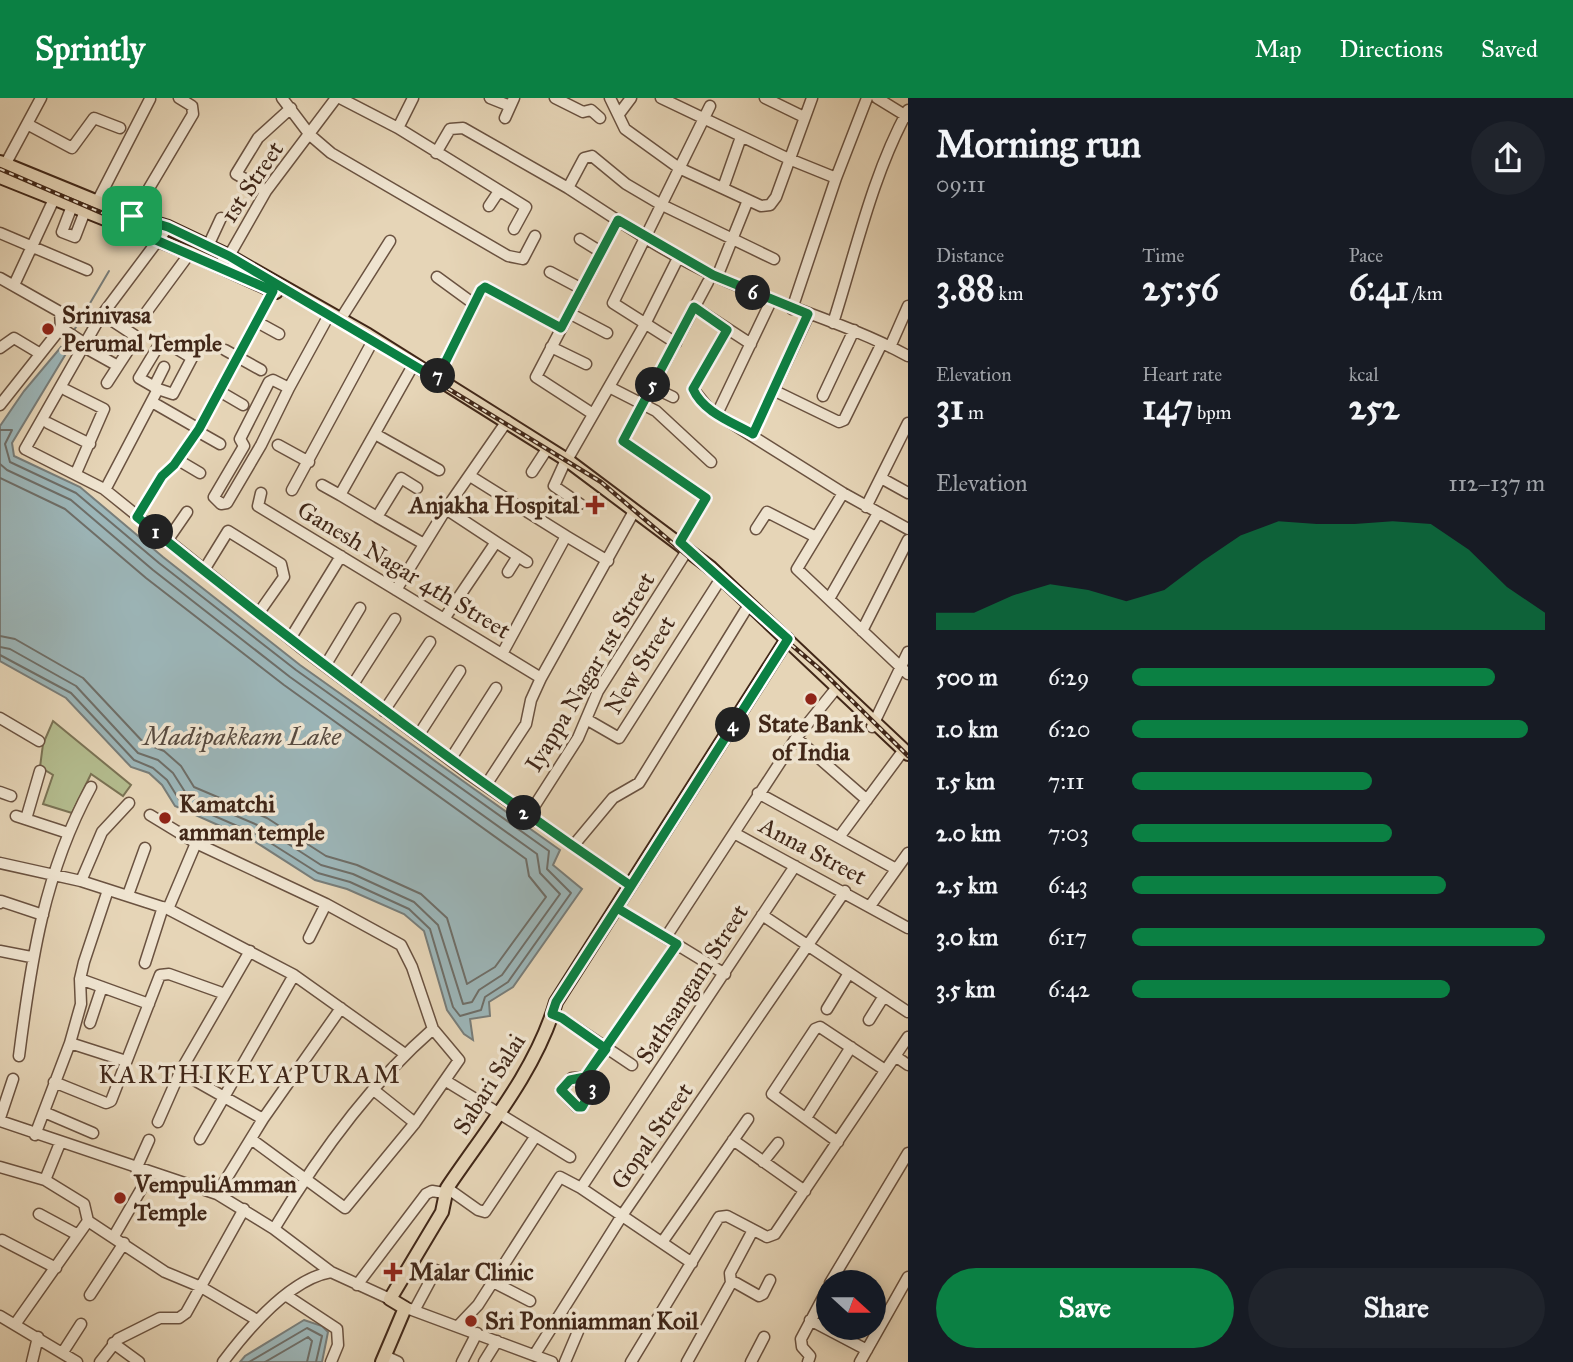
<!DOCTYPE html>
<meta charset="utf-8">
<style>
:root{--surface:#171b24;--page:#20242c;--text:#f1f3f6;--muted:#9ea1a6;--accent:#0b8043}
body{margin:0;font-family:"IM FELL Great Primer",serif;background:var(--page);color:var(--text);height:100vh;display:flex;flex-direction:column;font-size:26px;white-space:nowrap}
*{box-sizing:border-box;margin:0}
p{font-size:23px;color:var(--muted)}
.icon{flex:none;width:38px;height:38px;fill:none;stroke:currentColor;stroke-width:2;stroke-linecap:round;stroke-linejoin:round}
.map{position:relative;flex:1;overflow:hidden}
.side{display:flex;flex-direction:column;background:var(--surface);width:665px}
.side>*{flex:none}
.needle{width:46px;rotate:111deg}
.fabs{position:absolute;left:816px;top:1172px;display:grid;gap:14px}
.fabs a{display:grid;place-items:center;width:70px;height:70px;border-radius:50%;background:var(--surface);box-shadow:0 4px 18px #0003;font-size:35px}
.pin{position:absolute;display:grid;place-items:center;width:60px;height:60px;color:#fff;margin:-30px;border-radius:14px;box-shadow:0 4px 10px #0006}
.km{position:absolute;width:35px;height:35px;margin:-18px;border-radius:50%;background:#222;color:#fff;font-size:19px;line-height:35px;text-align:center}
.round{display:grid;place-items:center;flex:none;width:74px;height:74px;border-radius:37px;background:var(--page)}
.head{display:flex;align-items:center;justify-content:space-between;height:119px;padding:0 28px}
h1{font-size:38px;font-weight:800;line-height:52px}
.figures{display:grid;grid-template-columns:repeat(3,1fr);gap:10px;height:119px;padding:7px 28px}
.figures div{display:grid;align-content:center}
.figures b{font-size:35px;font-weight:800}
.figures small{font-size:19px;font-weight:400}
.figures p{font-size:19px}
.chart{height:196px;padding:14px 28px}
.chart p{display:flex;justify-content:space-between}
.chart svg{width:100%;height:126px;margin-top:7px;fill:var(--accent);opacity:.7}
.action{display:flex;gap:14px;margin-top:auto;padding:14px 28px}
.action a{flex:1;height:80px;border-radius:42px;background:var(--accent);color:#fff;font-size:28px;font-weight:800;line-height:80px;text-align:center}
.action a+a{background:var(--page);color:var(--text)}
ul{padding:0 28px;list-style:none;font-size:23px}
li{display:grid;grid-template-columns:112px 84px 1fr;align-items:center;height:52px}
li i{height:18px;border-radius:9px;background:var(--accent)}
header{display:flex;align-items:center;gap:42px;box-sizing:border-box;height:98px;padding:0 35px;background:var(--accent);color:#fff}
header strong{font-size:33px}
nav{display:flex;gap:38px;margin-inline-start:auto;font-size:24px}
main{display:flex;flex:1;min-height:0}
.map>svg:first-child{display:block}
.green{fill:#b4bd8f;stroke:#7a7254;stroke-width:2}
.water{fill:#9cb6b9;stroke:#787d79;stroke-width:2}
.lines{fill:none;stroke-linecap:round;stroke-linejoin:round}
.shore{stroke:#6e6e68;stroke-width:2}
.stream{stroke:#787d79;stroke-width:2}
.minor-casing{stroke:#6a5240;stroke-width:13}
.major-casing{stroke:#412718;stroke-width:16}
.minor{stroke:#efe4d0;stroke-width:10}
.major{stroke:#e6d5b7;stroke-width:12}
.rail-casing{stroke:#412718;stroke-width:4.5}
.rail{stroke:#efe4d0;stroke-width:2;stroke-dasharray:5;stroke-linecap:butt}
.route-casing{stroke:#fff;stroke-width:14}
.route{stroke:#0b8043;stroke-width:9}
.poi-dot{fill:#8f2418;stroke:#efe4d0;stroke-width:2.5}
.labels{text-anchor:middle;stroke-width:7;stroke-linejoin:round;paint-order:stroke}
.street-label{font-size:24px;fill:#412718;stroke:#efe4d0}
.poi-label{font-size:24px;font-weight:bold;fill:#412718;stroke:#efe4d0;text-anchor:start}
.water-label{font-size:26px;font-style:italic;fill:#584b40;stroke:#efe4d0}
.neighbourhood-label{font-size:26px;letter-spacing:2px;fill:#412718;stroke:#efe4d0}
</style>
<header>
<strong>Sprintly</strong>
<nav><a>Map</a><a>Directions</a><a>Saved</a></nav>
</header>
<main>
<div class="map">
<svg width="908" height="1264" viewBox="0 0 908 1264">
<rect width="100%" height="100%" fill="#e6d5b7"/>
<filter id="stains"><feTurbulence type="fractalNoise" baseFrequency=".00286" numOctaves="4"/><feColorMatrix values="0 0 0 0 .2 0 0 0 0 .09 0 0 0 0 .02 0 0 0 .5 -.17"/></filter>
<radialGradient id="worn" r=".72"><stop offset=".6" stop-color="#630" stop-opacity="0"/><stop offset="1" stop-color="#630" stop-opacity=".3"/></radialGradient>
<path class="green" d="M53 623 131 687 123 698 91 676 72 715 43 706 53 677 40 669 43 646Z"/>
<path class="water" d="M61 249 67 254 12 345 14 358 80 389 163 459 300 567 560 752 553 767 582 791 513 889 489 904 490 918 470 921 473 942 464 936 447 912 424 833 404 816 347 791 315 782 254 743 175 708 162 687 149 675 131 669 66 600 0 563V328L24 293Z
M304 1222 322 1228 328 1234 322 1264H240L245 1258Z"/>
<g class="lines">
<path class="shore" d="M0 332H12L5 346 10 364 76 395 159 465 296 572 549 753 547 771 571 795 508 884 485 899 481 912 460 918 453 909 430 831 409 811 350 784 318 775 258 737 180 703 167 682 153 670 134 662 71 595 0 557
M0 366 7 372 71 402 153 472 290 579 537 756 540 775 560 796 502 877 479 892 472 904 463 906 438 827 414 804 353 776 321 767 262 729 187 697 173 675 158 662 138 655 76 588 10 551 0 549
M0 380 65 411 146 480 284 587 526 761 529 778 546 799 495 869 467 886 447 820 421 796 357 767 326 758 267 720 194 689 181 668 164 653 144 645 83 580 15 541 0 538
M249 1264 307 1230 322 1238 316 1264
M265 1264 308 1239 312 1243 307 1264"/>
<path class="stream" d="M73 234 109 173"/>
<defs>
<path id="minor" d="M282 0 310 37 331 55 508 158 523 161 535 138
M340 0 398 30 413 0
M490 0 510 8
M555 0 583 14 591 12 600 20
M610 0 625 31 679 70 761 108 770 107 776 99 812 0
M661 0 789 61 836 80 867 0
M765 0 804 19
M877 0 908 19
M619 16 631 0
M505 20 514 0
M27 26 72 50 94 20 120 30
M398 30 526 109 514 131
M436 55 450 31 463 30 568 90
M5 67 41 0
M723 90 741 39
M266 93 236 76 258 40 291 10
M97 104 150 1
M72 108 62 134 75 139 85 113
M489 108 499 93
M129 124 193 16 192 8 179 0
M168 129 99 221 25 351 104 391 300 549 470 677 631 788
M0 135 87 172
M580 141 601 154
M208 148 221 120
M774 161 660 106 626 86 592 58 584 60 568 90C616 121 663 154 715 178 778 207 847 225 908 258
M218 167 229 158 266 93 336 0
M550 174 582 191
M437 179 474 206
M717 179 748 102
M0 180 60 214 61 230 0 307
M14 187 54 101
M694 209 751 246
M792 211 836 80
M569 215 607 235
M102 216 137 239 118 268
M145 216 190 155
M340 222 390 143
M257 224 279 236
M833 225C856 153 872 78 908 12
M61 230 84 245
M727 232 693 291 709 311 843 395 908 431
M676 245 613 205 710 8
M82 248 118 268 107 285
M551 249 586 266
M890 249 908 208
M0 250 14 240 39 255
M225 252 261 272
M437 281 481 192 485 189 561 230
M154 289 164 269
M609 289 656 313 711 364
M652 289 673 299
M289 290 261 347 227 405 221 406 214 399 244 348 240 341 269 284 273 282 289 290 329 217
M66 292 104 311 76 375
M773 292 839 324 844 322 882 245
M219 293 243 307
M823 298 854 232
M152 304 199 331
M593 316 536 279 618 122
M717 316 771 203
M48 325 90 346
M197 333 220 346
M375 336 439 372
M753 336 809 216
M278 347 309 364
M178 362 200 375
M567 362 645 226 678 160
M564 366 554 388 580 406
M532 374 545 354
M470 378 566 438
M881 380 908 395
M322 387 340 397
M417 390 401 380 377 419 424 446
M105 392 158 291 139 280 162 242 192 260 173 296 158 291
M292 392 370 248
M261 395 258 408 541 580
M843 395 797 471 908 576
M866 409 908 325
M137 419 162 378 174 367 199 331 273 193
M377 419 340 397 411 271
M756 431 767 414 816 439
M167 443 187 414
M496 444 527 464
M680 444 706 400 623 343 708 184
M204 472 228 433 281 466 284 479 258 516
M508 474 518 458
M396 492 446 411 507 323
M829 501 878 415
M444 521 496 444 446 411
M862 533 908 442
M290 541 341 458
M502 556 566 438 608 463
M325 568 360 510
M352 588 395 521
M384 613 430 544
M0 620 39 643
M586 621 619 640 718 485
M872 629 908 554
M418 638 460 573
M796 640 867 702
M450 662 496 590
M486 687 526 626 531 602 541 580 633 415
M0 694 11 698
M758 695 896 771
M150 717 196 745 326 806 401 847 412 869 433 931 459 962 415 1025 345 1110 251 1041
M16 718 68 735
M528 718 578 640 598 593 688 451
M26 721 40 673
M734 735 908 830
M840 738 900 657
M573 748 613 700 639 685 745 513
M0 765 81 783 168 811 294 877 405 956
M81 783 102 734 129 705
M128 797 145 750
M0 805 1 803 43 817
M870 808 908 755
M617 810 725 876
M168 811 196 745
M762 817 908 914
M666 839 796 640 834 593
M309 840 326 806
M0 853 31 859
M145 865 163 809
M80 881 149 906
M827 911 849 875
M552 917 562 920 632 967
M869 922 884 898
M90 925 102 889
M70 945 126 963
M19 958C31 863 44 775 91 689
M895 958 908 967
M180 974 263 1021
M585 979 572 980 561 992 577 1009H582L593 992 585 979 677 846
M446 983 570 1059
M54 984 106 1005 111 1003 160 877 169 876 225 896
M375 993 415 1025
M44 1014 93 1035
M0 1020 13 981
M806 1020 851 949
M0 1023 217 1096 274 1131 331 1174 390 1201
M158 1024 180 974 250 853
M35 1037 70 945 81 906 80 881 84 864 108 792
M200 1041 294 877
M733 1042 805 1093
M838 1044 772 996 815 931 820 929 885 972
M763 1064 778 1045
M0 1069 45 1082 84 1106 88 1123 165 1174 201 1189 257 1222
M136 1071 149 1042
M45 1082 60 1045
M447 1090 478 1112 485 1114 535 1039
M217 1096 263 1021 341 910
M39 1116 78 1137
M274 1131C316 1061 371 985 433 931
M114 1138 150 1076
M2 1142 56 1170
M663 1143 748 1021
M692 1165 581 1090 795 768
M491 1183 530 1203
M731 1185 730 1175 753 1132
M830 1185 908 1055
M357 1187 426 1096 432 1093 444 1095
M90 1197 124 1145
M287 1198 337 1231 338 1247 331 1264
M404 1209 552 1264
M415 1211 436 1172
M0 1218 77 1264
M810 1222 867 1252
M16 1225 88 1123
M459 1227 478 1207 560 1079 581 1090
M113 1245 139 1264
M63 1254 81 1226
M535 1256 623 1116 845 793
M385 1258 398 1264
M32 1264 38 1239
M100 1264 118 1241 160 1220H179L186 1215 244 1111
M223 1264C247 1232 290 1181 331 1174
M462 1264 477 1235
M484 1264 497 1243
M565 1264 579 1231
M631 1264 719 1119 727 1118 767 1139 775 1136 908 939
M687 1264 731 1185H736L759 1198 763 1196 770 1182
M751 1264 764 1239
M808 1264 810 1258 802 1249 801 1241 828 1190
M860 1264 908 1179"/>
<path id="major" d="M0 64 132 118 168 129 229 158 368 237 567 362 711 470 908 656
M0 79 190 155 276 194
M382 1264 405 1210 390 1201 442 1114 447 1090C486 1032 536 973 556 904L787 541"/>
</defs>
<use href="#minor" class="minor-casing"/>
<use href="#major" class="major-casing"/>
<use href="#minor" class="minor"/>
<use href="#major" class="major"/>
<defs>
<path id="rail" d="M0 71 282 193 393 257 601 384 822 573 908 658"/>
</defs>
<use href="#rail" class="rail-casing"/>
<use href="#rail" class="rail"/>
</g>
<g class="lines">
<defs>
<path id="route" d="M132 118 126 129 273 193 199 331 174 367 162 378 137 419C297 549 461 672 631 788L556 904 552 916 562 920 606 951 585 979 570 982 561 992 578 1009H582L593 989 585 979 677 846 617 810 788 541 680 444 706 400 623 343 694 209 727 232 693 291C703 314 732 324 753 336L808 216 713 177 618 122 561 230 485 189 481 192 437 281 229 158 168 129 132 118"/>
</defs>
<use href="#route" class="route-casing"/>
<use href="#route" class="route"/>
</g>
<g class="poi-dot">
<circle cx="48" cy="231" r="7"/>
<path d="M591.5 396.5h7v7h7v7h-7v7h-7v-7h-7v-7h7z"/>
<circle cx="811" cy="601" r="7"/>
<circle cx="165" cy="720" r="7"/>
<circle cx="120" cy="1100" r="7"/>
<path d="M389.5 1163.5h7v7h7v7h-7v7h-7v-7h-7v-7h7z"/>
<circle cx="471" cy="1223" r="7"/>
</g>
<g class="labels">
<g class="street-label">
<text transform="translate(252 84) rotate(-56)" y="8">1st Street</text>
<text transform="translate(404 472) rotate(31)" y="8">Ganesh Nagar 4th Street</text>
<text transform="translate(640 567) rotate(-58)" y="8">New Street</text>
<text transform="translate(590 574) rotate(-59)" y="8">Iyappa Nagar 1st Street</text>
<text transform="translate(813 753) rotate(28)" y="8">Anna Street</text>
<text transform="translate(692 886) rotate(-57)" y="8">Sathsangam Street</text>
<text transform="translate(489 986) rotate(-58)" y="8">Sabari Salai</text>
<text transform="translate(652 1038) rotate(-55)" y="8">Gopal Street</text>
</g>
<g class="poi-label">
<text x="62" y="225">Srinivasa<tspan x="62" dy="28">Perumal Temple</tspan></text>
<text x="579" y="415" text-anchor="end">Anjakha Hospital</text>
<text x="811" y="634" text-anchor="middle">State Bank<tspan x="811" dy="28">of India</tspan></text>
<text x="179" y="714">Kamatchi<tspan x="179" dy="28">amman temple</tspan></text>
<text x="134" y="1094">VempuliAmman<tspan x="134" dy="28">Temple</tspan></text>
<text x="409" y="1182">Malar Clinic</text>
<text x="485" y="1231">Sri Ponniamman Koil</text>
</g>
<g class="water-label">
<text x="242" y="647">Madipakkam Lake</text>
</g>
<g class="neighbourhood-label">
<text x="250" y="985">KARTHIKEYAPURAM</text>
</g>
</g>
<rect width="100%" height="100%" filter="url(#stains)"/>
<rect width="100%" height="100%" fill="url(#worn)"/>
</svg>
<div class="fabs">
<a><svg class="needle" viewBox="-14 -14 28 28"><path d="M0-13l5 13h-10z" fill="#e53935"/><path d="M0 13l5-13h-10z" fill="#9ea1a6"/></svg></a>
</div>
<div class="pin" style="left:132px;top:118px;background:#1e9e55"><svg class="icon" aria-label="arrive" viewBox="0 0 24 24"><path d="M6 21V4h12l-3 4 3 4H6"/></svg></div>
<b class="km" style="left:156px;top:434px">1</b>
<b class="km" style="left:524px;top:715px">2</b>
<b class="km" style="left:593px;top:990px">3</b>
<b class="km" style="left:733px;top:627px">4</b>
<b class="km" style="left:653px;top:287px">5</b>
<b class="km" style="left:753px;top:195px">6</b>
<b class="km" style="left:438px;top:278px">7</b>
</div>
<section class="side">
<div class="head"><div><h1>Morning run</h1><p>09:11</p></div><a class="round"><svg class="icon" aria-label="share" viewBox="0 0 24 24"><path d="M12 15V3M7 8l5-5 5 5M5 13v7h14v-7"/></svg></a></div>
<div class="figures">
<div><p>Distance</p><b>3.88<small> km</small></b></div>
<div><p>Time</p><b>25:56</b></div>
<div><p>Pace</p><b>6:41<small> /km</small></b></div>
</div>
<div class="figures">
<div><p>Elevation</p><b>31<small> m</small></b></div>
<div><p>Heart rate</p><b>147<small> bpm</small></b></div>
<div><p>kcal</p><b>252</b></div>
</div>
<div class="chart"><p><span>Elevation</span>112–137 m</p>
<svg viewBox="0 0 160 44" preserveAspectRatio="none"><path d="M0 44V38L10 38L20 32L30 28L40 30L50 34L60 30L70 20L80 11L90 6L100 7L110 7L120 6L130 7L140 16L150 29L160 38V44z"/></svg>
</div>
<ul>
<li><b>500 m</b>6:29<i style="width:88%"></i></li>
<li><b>1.0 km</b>6:20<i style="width:96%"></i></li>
<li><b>1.5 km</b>7:11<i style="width:58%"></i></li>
<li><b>2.0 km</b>7:03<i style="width:63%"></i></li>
<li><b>2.5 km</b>6:43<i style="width:76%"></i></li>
<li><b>3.0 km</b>6:17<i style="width:100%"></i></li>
<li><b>3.5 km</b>6:42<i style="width:77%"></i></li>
</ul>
<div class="action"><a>Save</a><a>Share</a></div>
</section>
</main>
